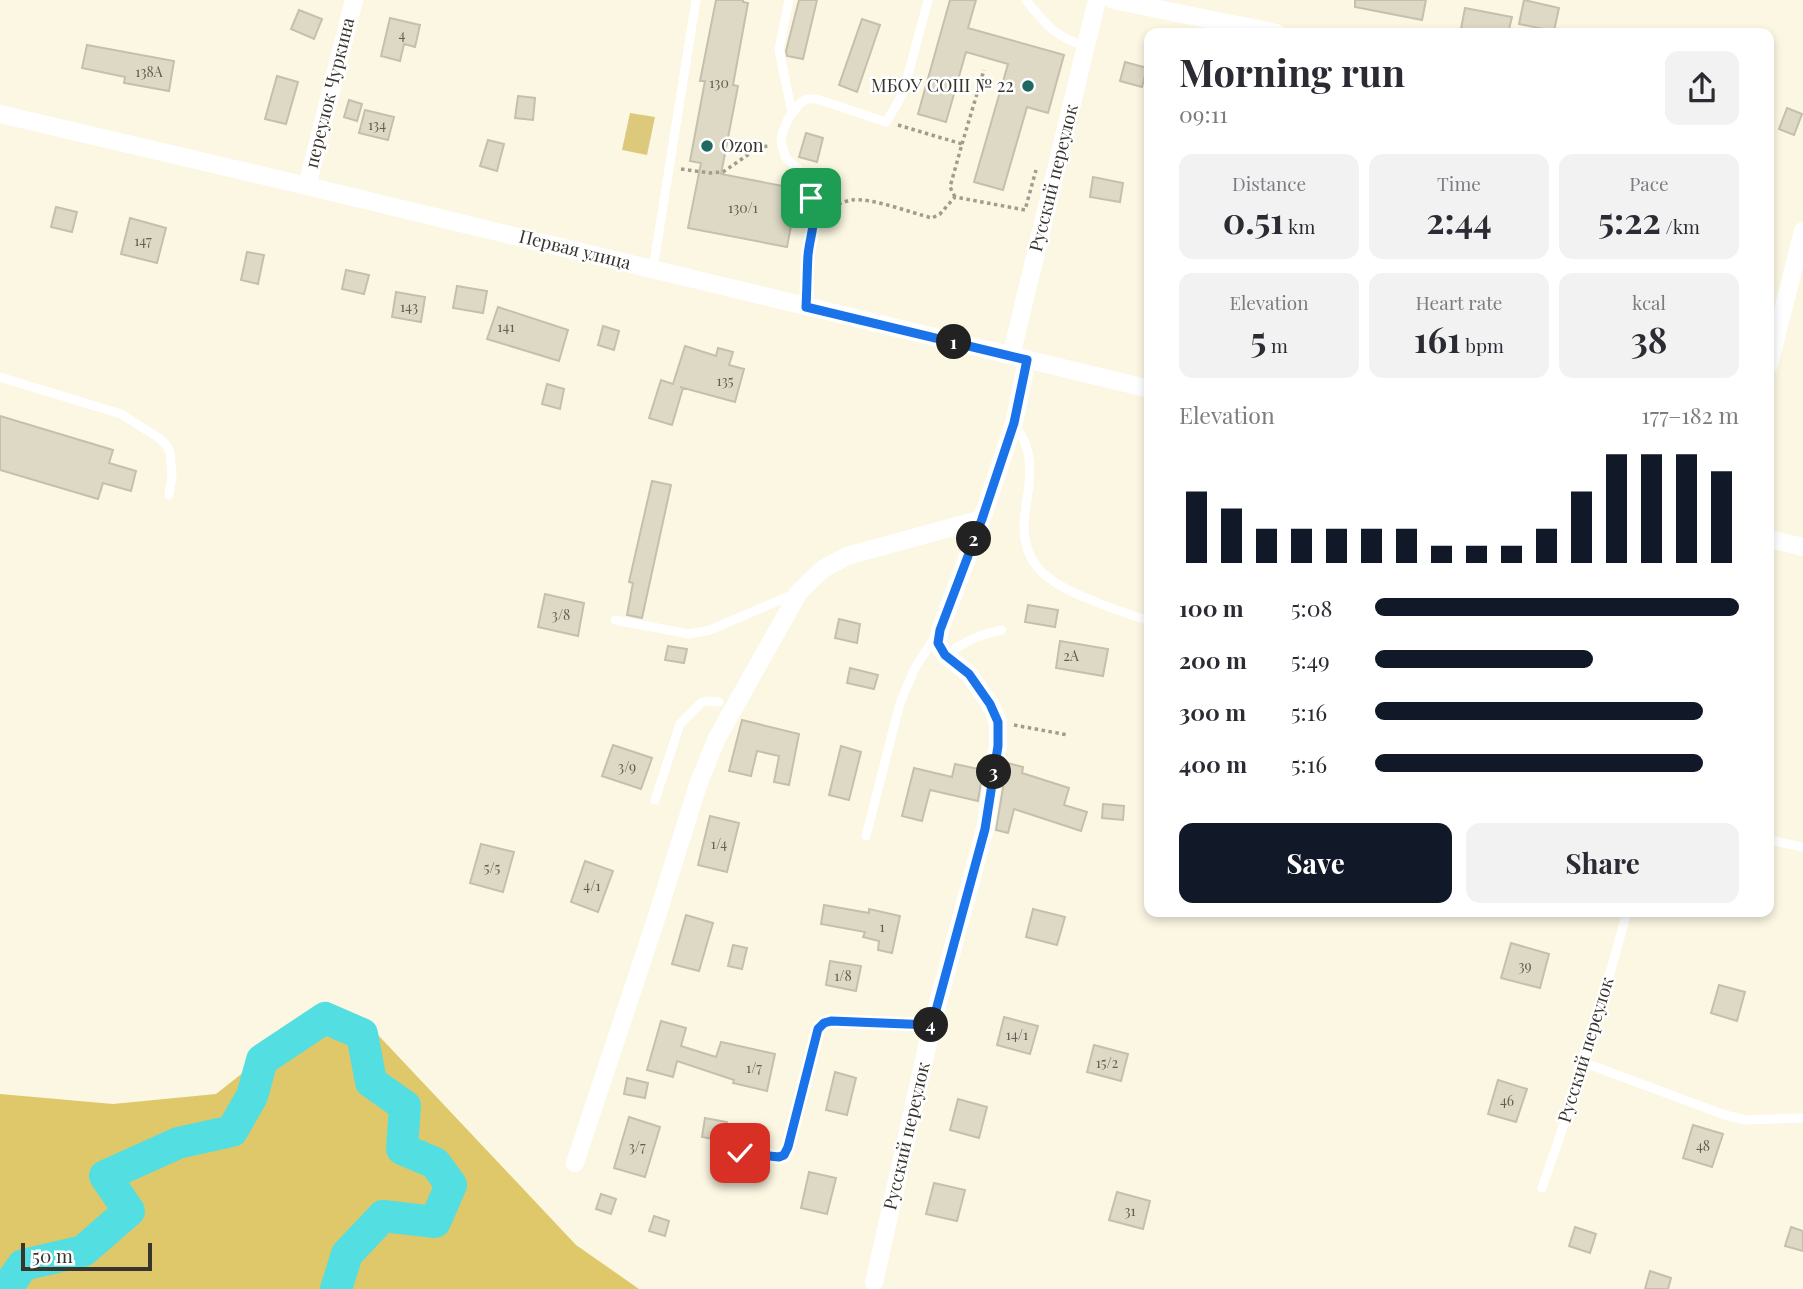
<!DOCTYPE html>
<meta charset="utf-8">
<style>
:root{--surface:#fff;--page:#f2f2f3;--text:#2b2b33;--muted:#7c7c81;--accent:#111827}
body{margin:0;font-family:"Playfair Display",serif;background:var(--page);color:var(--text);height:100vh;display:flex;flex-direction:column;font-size:26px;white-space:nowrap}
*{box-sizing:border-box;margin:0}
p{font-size:23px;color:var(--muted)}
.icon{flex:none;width:38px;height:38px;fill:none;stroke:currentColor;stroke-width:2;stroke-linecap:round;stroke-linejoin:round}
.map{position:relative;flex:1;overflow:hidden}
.panel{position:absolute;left:1144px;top:28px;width:630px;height:889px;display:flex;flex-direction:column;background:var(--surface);border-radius:14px;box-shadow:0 4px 10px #0003}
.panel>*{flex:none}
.scale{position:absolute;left:21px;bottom:18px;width:131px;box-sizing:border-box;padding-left:7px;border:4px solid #37352d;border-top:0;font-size:19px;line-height:24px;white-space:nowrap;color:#37352d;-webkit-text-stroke:5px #fff;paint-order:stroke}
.pin{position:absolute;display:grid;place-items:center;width:60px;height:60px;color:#fff;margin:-30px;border-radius:14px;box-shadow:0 4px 10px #0006}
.km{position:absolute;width:35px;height:35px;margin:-18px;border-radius:50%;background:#222;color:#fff;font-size:19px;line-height:35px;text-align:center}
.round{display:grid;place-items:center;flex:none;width:74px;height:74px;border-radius:14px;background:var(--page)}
.head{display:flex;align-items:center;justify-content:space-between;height:119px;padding:0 35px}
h1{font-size:38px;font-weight:700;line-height:52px}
.metrics{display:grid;grid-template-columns:repeat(3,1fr);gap:10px;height:119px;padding:7px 35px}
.metrics div{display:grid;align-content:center;border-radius:14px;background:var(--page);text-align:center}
.metrics b{font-size:35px;font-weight:700}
.metrics small{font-size:19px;font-weight:400}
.metrics p{font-size:19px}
.chart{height:196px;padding:14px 35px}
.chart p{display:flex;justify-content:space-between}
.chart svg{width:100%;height:126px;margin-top:7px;stroke:var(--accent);stroke-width:6}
.button{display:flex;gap:14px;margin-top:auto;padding:14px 35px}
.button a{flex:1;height:80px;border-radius:14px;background:var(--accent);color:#fff;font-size:28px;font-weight:700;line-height:80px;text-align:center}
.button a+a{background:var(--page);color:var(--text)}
ul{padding:0 35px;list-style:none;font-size:23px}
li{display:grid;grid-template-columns:112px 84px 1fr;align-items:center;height:52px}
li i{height:18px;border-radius:9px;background:var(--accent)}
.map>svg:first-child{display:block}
.green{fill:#dcc97b}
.forest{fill:#dec869}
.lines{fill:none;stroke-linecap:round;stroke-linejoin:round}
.river{stroke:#53dee1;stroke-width:32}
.building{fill:#ddd9c5;stroke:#c4c0ac;stroke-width:2}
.path{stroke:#a09d8e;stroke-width:3.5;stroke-dasharray:3.5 3.5;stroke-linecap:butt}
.service{stroke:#fff;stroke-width:9}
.minor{stroke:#fff;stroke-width:18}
.route-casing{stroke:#fff;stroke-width:14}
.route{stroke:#1a73e8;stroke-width:9}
.poi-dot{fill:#1f6962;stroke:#fff;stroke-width:2.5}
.labels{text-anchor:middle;stroke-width:5;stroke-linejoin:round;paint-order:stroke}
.number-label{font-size:14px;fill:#605e53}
.poi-label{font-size:18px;fill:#37352d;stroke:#fff;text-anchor:end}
.street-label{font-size:18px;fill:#37352d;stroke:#fff}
</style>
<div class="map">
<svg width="1803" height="1289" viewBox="0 0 1803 1289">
<rect width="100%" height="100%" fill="#fbf7e2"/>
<path class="green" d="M630 113 655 117 647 155 622 150Z"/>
<path class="forest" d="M321 1011 346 1012 363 1019 576 1245 639 1289H0V1094L113 1104 216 1094Z"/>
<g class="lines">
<path class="river" d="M6 1289 23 1265 83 1251 129 1211 105 1176 178 1143 232 1131 252 1096 262 1060 325 1018 362 1034 371 1082 405 1106 402 1149 435 1163 451 1185 435 1222 383 1216 347 1254 336 1289"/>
</g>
<path class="building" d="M716 0H743V2L748 3 733 85 738 86 721 174 798 189 787 247 688 228 701 163 690 161 705 81H700Z
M799 0H817L803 59 787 56 786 51Z
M950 0H976L968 28 1064 55 1048 113 1027 107 1003 190 974 182 1008 64 966 52 946 122 918 114Z
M1355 0H1426L1422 20 1355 7Z
M1524 0 1559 8 1554 31 1519 24Z
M1465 8 1512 17 1508 33H1484L1461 29Z
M299 10 322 19 314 39 291 29Z
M390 18 420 25 415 47 404 44 400 61 381 56Z
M862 19 880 25 857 92 839 85Z
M87 45 174 61 169 91 124 83 125 77 82 68Z
M1125 62 1147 68 1142 87 1120 81Z
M277 76 298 82 286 124 265 119Z
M518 96 535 98 533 120 515 118Z
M349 100 362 104 357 121 344 117Z
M1787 108 1802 114 1794 135 1779 129Z
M365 110 394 117 388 140 359 133Z
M806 133 823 138 817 162 799 157Z
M488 140 504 144 497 171 480 166Z
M1093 177 1123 183 1120 202 1090 197Z
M56 207 77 212 72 232 51 227Z
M130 218 166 228 157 263 121 254Z
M247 252 264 255 258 284 241 280Z
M346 270 369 275 364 294 342 289Z
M457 286 487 291 483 313 453 308Z
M396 292 425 297 421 322 392 317Z
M498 307 568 330 559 361 487 339Z
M603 326 619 331 614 350 598 345Z
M685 346 716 356 718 348 733 352 729 365 744 369 735 402 680 387 683 388 672 425 649 418 661 380 673 384Z
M547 384 564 389 560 409 542 404Z
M0 416 113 450 109 463 136 471 131 491 103 483 98 499 0 470Z
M652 481 671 485 642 618 627 615 633 583 629 582Z
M545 594 584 603 578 636 538 627Z
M1028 605 1058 610 1055 627 1025 622Z
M839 619 860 624 857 643 835 638Z
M1060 641 1108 649 1103 676 1056 668Z
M668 646 687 649 684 663 665 660Z
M850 668 878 675 874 689 847 683Z
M742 720 799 734 789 785 774 782 779 756 757 751 751 776 729 771Z
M613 745 652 758 641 789 602 776Z
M841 746 861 752 849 800 829 795Z
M1007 763 1023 767 1022 773 1069 788 1064 805 1087 812 1081 831 1014 809 1008 833 996 830Z
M955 764 983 770 978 801 930 790 922 821 902 816 914 768 952 777Z
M1103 804 1124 806 1123 820 1102 818Z
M710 816 739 823 727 872 698 865Z
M481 844 514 852 503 892 470 883Z
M585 861 613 871 598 912 571 902Z
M824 905 869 913V909L900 916 892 953 878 950 879 941 863 937 865 932 821 924Z
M1033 909 1065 917 1057 945 1026 937Z
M686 915 713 923 699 971 672 964Z
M1511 943 1549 954 1540 988 1501 978Z
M733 945 747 948 742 969 728 966Z
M830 961 861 966 856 991 826 985Z
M1719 985 1745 992 1737 1021 1711 1013Z
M1004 1017 1038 1026 1030 1054 997 1045Z
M661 1021 686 1028 681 1046 716 1057 721 1042 775 1054 767 1091 733 1083 734 1080 677 1061 673 1077 647 1070Z
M1094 1045 1128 1054 1121 1081 1087 1072Z
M835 1072 856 1078 847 1115 826 1110Z
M627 1078 648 1083 645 1098 624 1094Z
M1498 1080 1527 1089 1516 1122 1488 1114Z
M958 1099 987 1107 979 1138 950 1130Z
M629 1117 660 1127 645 1177 614 1168Z
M705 1118 727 1122 724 1141 702 1137Z
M1693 1125 1723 1134 1712 1167 1683 1158Z
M809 1172 836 1178 827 1214 801 1208Z
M934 1183 965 1190 957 1221 926 1214Z
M1117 1192 1150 1201 1143 1229 1109 1220Z
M601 1194 616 1199 611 1214 596 1209Z
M654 1216 669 1221 665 1236 649 1231Z
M1575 1227 1596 1234 1590 1253 1569 1246Z
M1791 1227 1803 1231V1251L1785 1246Z
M1650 1271 1671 1278 1668 1289H1645Z"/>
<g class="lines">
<path class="path" d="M898 125 962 144 950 187 955 197
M962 144 984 70
M681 169 710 173 723 172 759 147 770 146
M826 211C834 206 842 202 851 200 870 197 912 213 932 218L940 214 955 197 1025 210 1036 170
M1014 725 1068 735"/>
<path class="service" d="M789 0 779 50 792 113
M1026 0C1043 22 1057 39 1086 46
M653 269 696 0
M806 307 808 252 815 217V208L805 175 786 158 781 143 782 134 788 119 800 103 807 99H817L886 122 897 104 904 90 928 0
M0 377 121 414 159 438 166 445 170 452 172 476 169 495
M1015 424C1018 431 1023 437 1025 443 1034 465 1028 491 1025 513 1018 566 1050 584 1094 601 1112 609 1131 615 1150 621
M615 620 689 634 710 630 794 594
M945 655C967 641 977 635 1002 630
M655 800 680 724 701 703 708 701 719 702
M866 836 900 703 915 668 935 637
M1769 840 1803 847
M1585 1063 1725 1115 1746 1120 1803 1118
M740 1153 779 1157 784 1155 788 1147 818 1029 824 1023 831 1021 932 1025
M1542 1188 1585 1063 1627 912"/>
<path class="minor" d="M1113 0 1277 33
M0 114 307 186 1150 389
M307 186 354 0
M1011 356 1097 0
M1769 365 1803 231
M1769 539 1803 547
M575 1163 657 916 699 782 717 738 799 592 823 569 847 556 982 519
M874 1283 932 1025 985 829 998 746V722L990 704 969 674 945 655 938 644 940 630 982 519 1014 423 1027 360"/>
</g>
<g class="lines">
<defs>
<path id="route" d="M740 1153 779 1157 784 1155 788 1147 818 1029 824 1023 831 1021 932 1025 985 829 998 746V722L990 704 969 674 945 655 938 643 940 630 982 519 1014 423 1027 360 806 307C807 289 807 272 808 255 810 235 818 218 811 198"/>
</defs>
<use href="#route" class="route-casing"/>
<use href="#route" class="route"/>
</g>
<g class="poi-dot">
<circle cx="1028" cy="86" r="7"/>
<circle cx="707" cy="146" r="7"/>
</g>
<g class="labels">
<g class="number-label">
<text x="402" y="40">4</text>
<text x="149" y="77">138А</text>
<text x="719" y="88">130</text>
<text x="377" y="130">134</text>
<text x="743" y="213">130/1</text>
<text x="143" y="246">147</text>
<text x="409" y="312">143</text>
<text x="506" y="332">141</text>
<text x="725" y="386">135</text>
<text x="561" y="620">3/8</text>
<text x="1071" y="661">2А</text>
<text x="627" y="772">3/9</text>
<text x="719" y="849">1/4</text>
<text x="492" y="873">5/5</text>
<text x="592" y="891">4/1</text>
<text x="882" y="932">1</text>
<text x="1525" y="971">39</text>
<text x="843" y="981">1/8</text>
<text x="1017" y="1040">14/1</text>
<text x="1107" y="1068">15/2</text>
<text x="754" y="1073">1/7</text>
<text x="1507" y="1106">46</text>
<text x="1703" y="1151">48</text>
<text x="637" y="1152">3/7</text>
<text x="1130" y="1216">31</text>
</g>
<g class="poi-label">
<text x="1014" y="92">МБОУ СОШ № 22</text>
<text x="721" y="152" text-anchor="start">Ozon</text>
</g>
<g class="street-label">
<text transform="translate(330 93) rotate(-76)" y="6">переулок Чуркина</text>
<text transform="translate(1054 178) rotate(-76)" y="6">Русский переулок</text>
<text transform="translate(575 250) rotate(14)" y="6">Первая улица</text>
<text transform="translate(1586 1050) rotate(-73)" y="6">Русский переулок</text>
<text transform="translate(907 1136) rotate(-77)" y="6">Русский переулок</text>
</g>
</g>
</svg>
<div class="scale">50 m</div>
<div class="pin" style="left:811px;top:198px;background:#1e9e55"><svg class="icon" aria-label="arrive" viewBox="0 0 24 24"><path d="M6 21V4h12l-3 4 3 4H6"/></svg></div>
<div class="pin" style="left:740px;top:1153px;background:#d93025"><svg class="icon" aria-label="check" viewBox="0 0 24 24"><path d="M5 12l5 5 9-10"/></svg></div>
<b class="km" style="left:954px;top:342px">1</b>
<b class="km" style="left:974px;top:539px">2</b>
<b class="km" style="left:994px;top:772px">3</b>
<b class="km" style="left:931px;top:1025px">4</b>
<section class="panel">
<div class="head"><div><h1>Morning run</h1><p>09:11</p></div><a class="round"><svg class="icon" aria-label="share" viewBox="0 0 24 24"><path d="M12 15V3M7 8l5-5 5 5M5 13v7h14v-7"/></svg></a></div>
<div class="metrics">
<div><p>Distance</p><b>0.51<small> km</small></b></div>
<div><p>Time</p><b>2:44</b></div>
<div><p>Pace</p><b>5:22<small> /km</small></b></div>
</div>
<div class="metrics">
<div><p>Elevation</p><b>5<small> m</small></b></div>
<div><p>Heart rate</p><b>161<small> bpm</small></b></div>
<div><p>kcal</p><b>38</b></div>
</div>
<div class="chart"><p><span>Elevation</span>177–182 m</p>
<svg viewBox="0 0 160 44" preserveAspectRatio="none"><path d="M5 44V19M15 44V25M25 44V32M35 44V32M45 44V32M55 44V32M65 44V32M75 44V38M85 44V38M95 44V38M105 44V32M115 44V19M125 44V6M135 44V6M145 44V6M155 44V12"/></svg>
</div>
<ul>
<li><b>100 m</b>5:08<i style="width:100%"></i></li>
<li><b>200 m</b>5:49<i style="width:60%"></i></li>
<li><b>300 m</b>5:16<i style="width:90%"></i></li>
<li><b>400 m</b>5:16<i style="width:90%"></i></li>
</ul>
<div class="button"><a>Save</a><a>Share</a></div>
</section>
</div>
